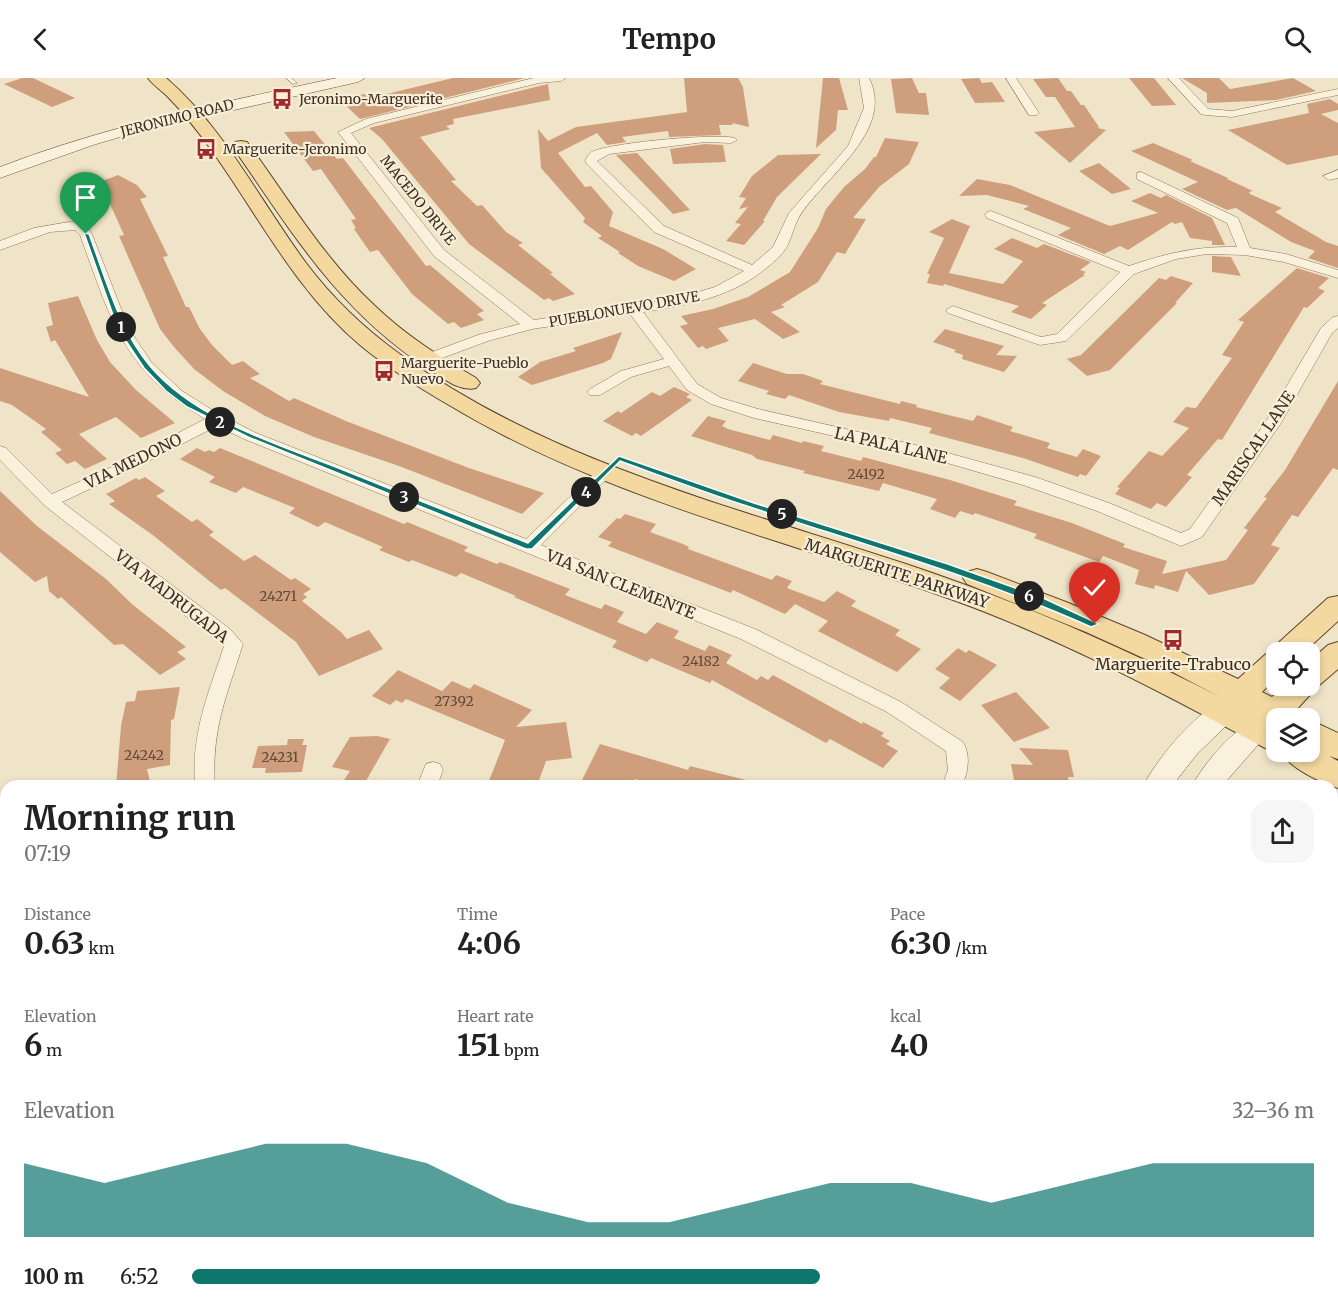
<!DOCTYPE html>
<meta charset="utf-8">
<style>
:root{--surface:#fff;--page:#f6f6f6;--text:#222;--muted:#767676;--accent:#0f766e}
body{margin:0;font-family:Merriweather,serif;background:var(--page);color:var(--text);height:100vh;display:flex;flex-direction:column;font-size:22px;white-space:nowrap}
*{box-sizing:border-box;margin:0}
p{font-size:20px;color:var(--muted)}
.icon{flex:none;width:33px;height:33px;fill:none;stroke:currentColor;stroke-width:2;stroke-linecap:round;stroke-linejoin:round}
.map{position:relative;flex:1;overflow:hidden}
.drawer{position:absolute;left:0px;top:702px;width:1338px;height:531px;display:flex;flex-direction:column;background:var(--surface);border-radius:18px 18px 0 0;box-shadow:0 3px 9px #0003}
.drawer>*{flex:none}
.fabs{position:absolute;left:1266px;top:564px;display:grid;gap:12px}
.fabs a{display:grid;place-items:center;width:54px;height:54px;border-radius:12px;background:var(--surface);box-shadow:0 3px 9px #0003;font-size:30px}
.pin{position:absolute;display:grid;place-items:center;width:51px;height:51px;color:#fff;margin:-62px -26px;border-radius:50% 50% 50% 0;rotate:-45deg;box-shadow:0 0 6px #0007}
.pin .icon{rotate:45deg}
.km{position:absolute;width:30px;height:30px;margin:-15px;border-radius:50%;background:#222;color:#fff;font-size:16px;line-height:30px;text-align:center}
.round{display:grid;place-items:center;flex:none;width:63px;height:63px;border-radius:18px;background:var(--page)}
.headline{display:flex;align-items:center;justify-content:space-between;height:102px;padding:0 24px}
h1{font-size:33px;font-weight:700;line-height:45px}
.metrics{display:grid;grid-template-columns:repeat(3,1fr);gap:9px;height:102px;padding:6px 24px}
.metrics div{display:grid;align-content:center}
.metrics b{font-size:30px;font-weight:700}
.metrics small{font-size:16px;font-weight:400}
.metrics p{font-size:16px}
.chart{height:168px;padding:12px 24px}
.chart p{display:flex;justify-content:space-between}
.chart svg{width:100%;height:108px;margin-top:6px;fill:var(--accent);opacity:.7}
ul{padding:0 24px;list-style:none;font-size:20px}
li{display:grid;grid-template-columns:96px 72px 1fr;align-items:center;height:45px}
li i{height:15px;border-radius:8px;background:var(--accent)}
header{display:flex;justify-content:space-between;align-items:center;height:78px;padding:0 24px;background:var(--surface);font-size:27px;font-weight:700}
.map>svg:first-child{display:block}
.green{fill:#c9cf9b}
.building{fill:#cf9f7d}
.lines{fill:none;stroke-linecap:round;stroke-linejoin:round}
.lane-casing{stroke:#8d765c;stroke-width:1}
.street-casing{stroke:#8d765c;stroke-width:1}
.secondary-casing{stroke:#6f573f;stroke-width:1}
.primary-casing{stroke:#5b4430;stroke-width:2}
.lane{fill:#faf1dc;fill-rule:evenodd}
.street{fill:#faf1dc;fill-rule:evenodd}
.secondary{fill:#faf1dc;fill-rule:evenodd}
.primary{fill:#f3d9a0;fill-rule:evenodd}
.route{fill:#0f766e;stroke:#fff;stroke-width:1.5}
.labels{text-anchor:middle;stroke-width:4.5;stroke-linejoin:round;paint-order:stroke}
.far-poi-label{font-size:14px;fill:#3d2e20;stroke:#f7eed8;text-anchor:start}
.far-street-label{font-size:14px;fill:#3d2e20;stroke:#f7eed8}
.number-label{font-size:14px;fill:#624a37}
.street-label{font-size:16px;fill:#3d2e20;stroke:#f7eed8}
.poi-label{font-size:16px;fill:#3d2e20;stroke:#f7eed8}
</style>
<header><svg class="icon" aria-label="back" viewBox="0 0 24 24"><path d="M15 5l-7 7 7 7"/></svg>Tempo<svg class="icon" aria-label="search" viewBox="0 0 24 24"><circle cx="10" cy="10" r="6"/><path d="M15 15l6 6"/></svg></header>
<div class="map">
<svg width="1338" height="1233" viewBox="0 0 1338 1233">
<rect width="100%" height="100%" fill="#f0e4c8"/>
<path class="green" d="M1338 770V857L1332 849V772Z"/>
<path class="building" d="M22 0H33L75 20 52 29 4 6Z
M453 0H525L360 41 340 22 364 16 370 20Z
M684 0H738L743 9 749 49 732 45 733 47H719L721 57 669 59 668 53 622 59 626 64 607 67 597 55 558 75 585 109 591 108 613 134 609 148 663 171 696 191 674 203 638 188 618 175 620 174 598 160 602 158 583 144 585 140 541 90 538 51 548 63 576 49 687 34Z
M823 0H839L848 32H838L836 52 816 70Z
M912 0 919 15H926L929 37 896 35 891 1Z
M979 0 982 5 992 4 1005 24 975 25 961 1Z
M1058 0 1067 13H1071L1081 27H1084L1099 49 1098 50 1106 52 1070 85 1034 54 1075 49 1055 19H1046L1033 1Z
M1129 0H1154L1176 27 1152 28Z
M1182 0H1219L1230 11 1293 0 1316 13 1276 22 1207 25V15Z
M548 6 550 22 453 41 454 46 446 48 450 51 420 59 456 102 451 103 477 128 482 127 506 154 523 165 518 167 553 195 550 196 575 216 553 223 549 220 544 222 469 166 382 61 369 50Z
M1330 21 1338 26V32L1321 36 1338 45V77L1287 87 1228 52 1309 35 1307 26Z
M314 53 337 81 343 80 426 188 430 187 484 233 477 236 484 242 461 250 454 244 448 246 412 216 378 172 370 174 354 151 356 150 351 142 356 141 321 91 313 93 284 54Z
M885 60 919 64 909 86 879 109 853 140 866 141 845 176 837 174 818 204 781 227 785 229 771 234 800 254 783 261 755 241 718 250 729 263 706 271 703 268 698 270 680 248 688 246 681 238 713 231 748 219 790 194 818 150 826 131 844 109 865 91 874 79H876Z
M1153 65 1193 82 1190 83 1228 100 1227 101 1253 113 1249 114 1250 116 1282 130 1275 134 1326 164 1338 168V190L1308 180 1315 173 1291 164 1236 130 1227 132 1182 111 1198 104 1131 73Z
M705 66 723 67 726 84 673 86 670 71Z
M637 75 690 132 673 136 616 77Z
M821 76 777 119 763 143H765L744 167 726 163 741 146 735 145 748 129 739 131 746 120 739 119 752 98 778 77Z
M1099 85 1131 111 1112 116 1079 93Z
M118 97 137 107 147 119 140 121 168 178 163 179 186 229H189L200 251 212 267 232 287 243 283 260 296 250 300 289 323 294 320 346 343 469 390 544 415 522 436 399 388 314 359 265 338 223 313 194 291 174 269 160 251 119 158 124 157 100 104Z
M977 101 1010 107 1110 148 1158 135 1131 123 1150 115 1161 120 1166 117 1212 140 1225 167H1212V163L1190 160 1182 144 1175 146 1172 144 1128 172 1120 168 1104 176 1058 157 1071 150 1023 131 1029 128 987 117 959 118Z
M952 141 970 148 949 195 1003 206 1023 183 994 171 1012 160 1037 170 1044 166 1091 184 1080 192 1086 194 1083 196 1085 197 1042 225 1047 227 1031 241 1011 234 1019 228 944 206 943 208 927 205 930 196H927L944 160 929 154Z
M1212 178 1231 179 1241 198 1212 194Z
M1297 190 1329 200 1318 210 1325 213 1307 230 1304 229 1222 362 1218 361 1187 397 1192 399 1166 429 1157 425 1151 431 1115 416 1120 410 1117 409 1149 373 1162 378 1189 350 1173 344 1186 329 1196 330 1232 280 1222 277 1244 244 1238 242Z
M1171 198 1193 205 1175 225H1177L1110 292 1087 298 1067 281 1081 277 1159 200 1166 202Z
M78 218 97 262 110 284 136 312 175 345 141 360 116 339 79 356 107 381 85 391 75 383 67 386 55 375 62 372 41 354 46 351 12 327 0 323V290L89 319 55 262 51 264 46 249 53 247 48 225Z
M945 251 1004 268 996 277 1017 278 1004 294 962 281 963 277 954 274 956 272 933 264Z
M622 254 611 281 603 285 532 307 518 299 540 284 576 273 573 270Z
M753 285 787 296H803L823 303 820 306 900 326 901 323 917 327 916 329 973 343 977 337 1013 349 1010 353 1050 365 1047 370 1077 379 1083 371 1101 378 1086 398 1080 396 1078 399 1023 380 929 355 932 350 890 340 889 343 839 334 789 317 785 321 766 316 769 313 738 303Z
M1338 303V392L1333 390 1298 439 1292 437 1271 467 1280 470 1277 474 1254 506 1209 517 1186 493 1178 514 1155 507 1154 511 1135 506 1139 492 1103 478 1099 484 1034 460 1037 456 975 435 973 437 960 433 955 440 930 431 937 421 883 405 879 413 803 395 805 393 757 381 752 377 691 358 708 338 726 343 722 348 728 351 770 362 773 357 802 365 803 363 824 368 821 373 861 383 863 379 950 402 1017 423 1014 427 1072 445 1125 466 1123 469 1167 483 1162 496 1226 482 1248 452 1244 450 1267 420 1264 419 1285 392Z
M674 309 690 316 686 319 692 322 641 358 636 355 632 358 603 343 618 333 621 335 652 314 660 318Z
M197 370 205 374 209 372 214 374 220 370 404 446 407 444 468 469 464 473 497 486 500 484 570 511 565 517 601 531 605 526 624 534 617 544 646 556 657 544 679 553 674 560 705 573 709 567 732 577 726 585 757 602 761 598 768 602 773 597 862 646 863 644 884 655 881 658 890 663 886 666 898 673 883 690 830 661 826 665 712 602 710 605 651 580 647 584 612 569 617 563 514 519 516 518 461 495 456 499 412 482 409 484 379 472 383 469 325 444 318 449 289 435 295 430 243 409 236 415 209 404 215 399 180 381Z
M145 399 165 413 156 418 192 444 197 441 214 454 209 457 244 483 255 477 291 502 295 500 311 511 303 516 307 519 302 523 341 554 347 561 369 552 383 571 319 598 296 564 225 510 221 512 208 502 154 458 109 426 115 423 106 416 136 400 139 402Z
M0 413 37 448 106 501 133 527 186 569 177 574 186 581 160 597 123 566 114 567 61 519 58 521 49 513 47 498 35 504 0 474Z
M625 436 656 446 650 454 683 466 689 469 688 471 772 502 776 497 792 503 787 510 824 524 837 513 856 523 851 528 900 552 895 557 921 571 897 594 818 553 828 543 795 526 785 536 733 512 731 515 608 468 612 464 598 459 617 440 620 441Z
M958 570 966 575 969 572 997 587 960 623 939 610 950 600 935 591Z
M398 592 442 613 452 603 470 611 474 606 532 632 516 649 566 644 572 680 546 683 537 708H487L505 662 406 621 402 625 396 622 390 627 372 618Z
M180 609 174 641 171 642 170 687 147 691 151 708H116L121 648 126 624 135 623 137 613Z
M1016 614 1050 650 1014 664 981 627Z
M377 658 390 661 363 708H340L350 693 332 689 350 659Z
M288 661H304L302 667H307L302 694 265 695 266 690H252L258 668 287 667Z
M600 666 688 692 690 688 746 702 745 708H662L635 701 632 708 612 703 610 708H606L582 702Z
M1019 670 1068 672 1074 699H1068L1069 708 1015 707 1011 686 1033 687Z"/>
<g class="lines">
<defs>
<path id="lane" d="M286 0H291L297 5 293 6Z"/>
<path id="street" d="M534 0H566L561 3 539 5 374 45 351 55 444 172 534 242 678 220 715 209 744 193 654 154 587 86 585 83C587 80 588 77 590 75 603 65 717 55 735 60L737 62 731 65 705 64 609 76 597 83 664 148 752 187 773 169 789 135 848 68 864 30 859 0H869C896 53 822 101 799 139 793 150 791 164 784 173 778 181 768 189 760 195 727 220 684 228 643 234L697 306 721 320 758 331 933 371 1035 399 1109 425 1181 455 1190 451 1265 345 1321 250 1333 239 1338 238V250L1332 255 1281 345 1202 459 1181 468 1097 433 1023 407 923 378 754 340 711 326 687 312 669 288 631 299 600 317H590L587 314 590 311 621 293 664 281 630 236 532 251 488 263 410 292H400L398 289 400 286 478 257 520 246 434 178 338 54 366 41Z
M1006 0H1016L1039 35 1037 37H1029Z
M1168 0H1179L1208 31 1232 33 1338 11V17L1232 39 1205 37 1201 36Z
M1338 92V100L1329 102 1323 98Z
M1141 94 1238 140 1250 170 1286 176 1338 192V200L1284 184 1245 177 1207 176 1176 181 1134 196 1066 263 1040 267 948 235 946 232 953 228 1041 259 1057 256 1120 194 987 140 985 137 987 134 991 133 1129 188C1168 175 1196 168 1237 169L1227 145 1137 101V95Z
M69 144 84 145 92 156 129 251 152 285 182 313 217 335 256 355 526 461 598 392H610L612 395 610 398 541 467 755 551 901 624 963 664C971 678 968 694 962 708H942L948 692 946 673 887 634 741 561 244 361 217 348 135 390 62 424 230 551 243 566C227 617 211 652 215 708H195C191 655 208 617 224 568L44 427 0 382V368L6 370 52 416 123 384 205 341C121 290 112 244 80 157L75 152 50 154 0 172V163L34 150Z
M433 684 440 686 443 692 437 708H417L426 686Z
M0 963 6 965V994L0 992Z
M1337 1219 1338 1233H1323L1325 1227H1332V1221Z
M471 1227H505L507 1233H473Z"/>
<path id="secondary" d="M337 0H365L358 4 137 54 93 67 0 100V89C109 47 223 24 337 0Z
M1223 624 1233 627 1237 634 1233 641 1197 676 1172 708H1143C1156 683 1196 632 1223 624Z
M1257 642 1267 645 1271 652 1222 708H1192C1203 687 1234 649 1257 642Z
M1332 1073 1338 1076V1117L1332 1114Z"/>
<path id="primary" d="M148 0H166C226 52 260 123 306 185 333 221 365 251 401 277 551 385 734 429 906 486 1014 522 1118 567 1220 619L1163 589 1086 554 967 506 963 500 967 494 977 491 987 494 1066 524 1145 557 1238 601 1266 576 1271 574 1276 567 1328 520 1338 518V543L1304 574H1276V600L1262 614 1272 619 1284 608H1310V583L1328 567 1338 564V591L1317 609 1297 631 1302 640H1276V674L1265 670C1165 616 1063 562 956 523 786 461 605 421 449 327 418 309 388 290 360 267 295 212 259 138 210 70 197 52 183 34 167 18 161 12 153 7 148 0Z
M241 63 247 64C288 120 324 181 375 228 405 257 440 279 476 300L480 305 476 310C458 314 442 299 427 290 337 231 292 154 232 68L235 64Z
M1310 642 1338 655V681L1329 678 1338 683V710C1320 704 1291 691 1281 674H1310Z"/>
</defs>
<use href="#lane" class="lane-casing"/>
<use href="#street" class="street-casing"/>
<use href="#secondary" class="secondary-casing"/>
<use href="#primary" class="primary-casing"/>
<use href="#lane" class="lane"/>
<use href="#street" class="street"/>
<use href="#secondary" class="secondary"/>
<use href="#primary" class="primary"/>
</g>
<path class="route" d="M84 155 89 156C106 201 119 251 150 288 196 342 277 366 341 391 403 416 465 441 528 465L619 378 754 425 948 486 1041 519 1099 546 1091 549C981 500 865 467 750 429 706 415 664 399 620 383L532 471H526L248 359 187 329 166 313 144 290 118 251Z"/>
<defs>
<symbol id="bus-bare" viewBox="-9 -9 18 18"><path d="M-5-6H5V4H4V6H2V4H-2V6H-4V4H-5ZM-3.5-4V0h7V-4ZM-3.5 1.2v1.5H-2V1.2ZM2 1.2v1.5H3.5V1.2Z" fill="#9e2a2b" stroke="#f7eed8" stroke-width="2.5" paint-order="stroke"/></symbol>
</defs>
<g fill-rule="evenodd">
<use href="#bus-bare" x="267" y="6" width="30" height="30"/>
<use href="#bus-bare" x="191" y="56" width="30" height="30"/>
<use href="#bus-bare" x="369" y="278" width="30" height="30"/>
<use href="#bus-bare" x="1158" y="547" width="30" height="30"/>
</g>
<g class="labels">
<g class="far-poi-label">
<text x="299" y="26">Jeronimo-Marguerite</text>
<text x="223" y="76">Marguerite-Jeronimo</text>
<text x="401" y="290">Marguerite-Pueblo<tspan x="401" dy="16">Nuevo</tspan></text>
</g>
<g class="far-street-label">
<text transform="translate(177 40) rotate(-14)" y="5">JERONIMO ROAD</text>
<text transform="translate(418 122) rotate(51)" y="5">MACEDO DRIVE</text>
<text transform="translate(624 231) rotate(-10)" y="5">PUEBLONUEVO DRIVE</text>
</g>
<g class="number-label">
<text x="866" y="401">24192</text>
<text x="278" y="523">24271</text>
<text x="701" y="588">24182</text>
<text x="454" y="628">27392</text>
<text x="144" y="682">24242</text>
<text x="280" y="684">24231</text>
</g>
<g class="street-label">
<text transform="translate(891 367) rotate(13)" y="6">LA PALA LANE</text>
<text transform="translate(1253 370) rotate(-56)" y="6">MARISCAL LANE</text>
<text transform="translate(133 383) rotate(-26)" y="6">VIA MEDONO</text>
<text transform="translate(897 495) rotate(18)" y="6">MARGUERITE PARKWAY</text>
<text transform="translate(621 506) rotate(22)" y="6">VIA SAN CLEMENTE</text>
<text transform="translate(172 518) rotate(38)" y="6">VIA MADRUGADA</text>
</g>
<g class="poi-label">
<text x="1173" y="592">Marguerite-Trabuco</text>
</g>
</g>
</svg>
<div class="fabs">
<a><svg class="icon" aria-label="locate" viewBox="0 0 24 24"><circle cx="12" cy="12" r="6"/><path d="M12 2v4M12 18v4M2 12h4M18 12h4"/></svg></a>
<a><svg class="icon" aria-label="layers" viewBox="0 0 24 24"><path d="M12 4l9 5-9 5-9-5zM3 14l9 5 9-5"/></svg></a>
</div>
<div class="pin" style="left:86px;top:156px;background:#1e9e55"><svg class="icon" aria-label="arrive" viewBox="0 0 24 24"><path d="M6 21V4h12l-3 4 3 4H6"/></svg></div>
<div class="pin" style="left:1095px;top:546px;background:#d93025"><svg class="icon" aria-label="check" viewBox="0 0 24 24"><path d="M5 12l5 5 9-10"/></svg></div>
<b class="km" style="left:121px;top:249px">1</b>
<b class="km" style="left:220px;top:344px">2</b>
<b class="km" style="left:404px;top:419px">3</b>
<b class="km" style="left:586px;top:414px">4</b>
<b class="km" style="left:782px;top:436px">5</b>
<b class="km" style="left:1029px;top:518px">6</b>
<section class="drawer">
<div class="headline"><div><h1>Morning run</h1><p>07:19</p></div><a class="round"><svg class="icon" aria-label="share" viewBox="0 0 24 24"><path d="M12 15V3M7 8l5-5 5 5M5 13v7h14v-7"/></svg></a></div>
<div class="metrics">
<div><p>Distance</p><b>0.63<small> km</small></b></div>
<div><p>Time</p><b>4:06</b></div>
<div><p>Pace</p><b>6:30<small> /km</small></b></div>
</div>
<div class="metrics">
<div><p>Elevation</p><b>6<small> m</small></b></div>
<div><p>Heart rate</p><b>151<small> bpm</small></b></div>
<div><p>kcal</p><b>40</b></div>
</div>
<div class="chart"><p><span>Elevation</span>32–36 m</p>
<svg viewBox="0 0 160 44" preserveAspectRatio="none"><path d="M0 44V14L10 22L20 14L30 6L40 6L50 14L60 30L70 38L80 38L90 30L100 22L110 22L120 30L130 22L140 14L150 14L160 14V44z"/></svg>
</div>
<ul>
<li><b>100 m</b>6:52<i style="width:56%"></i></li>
</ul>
</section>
</div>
